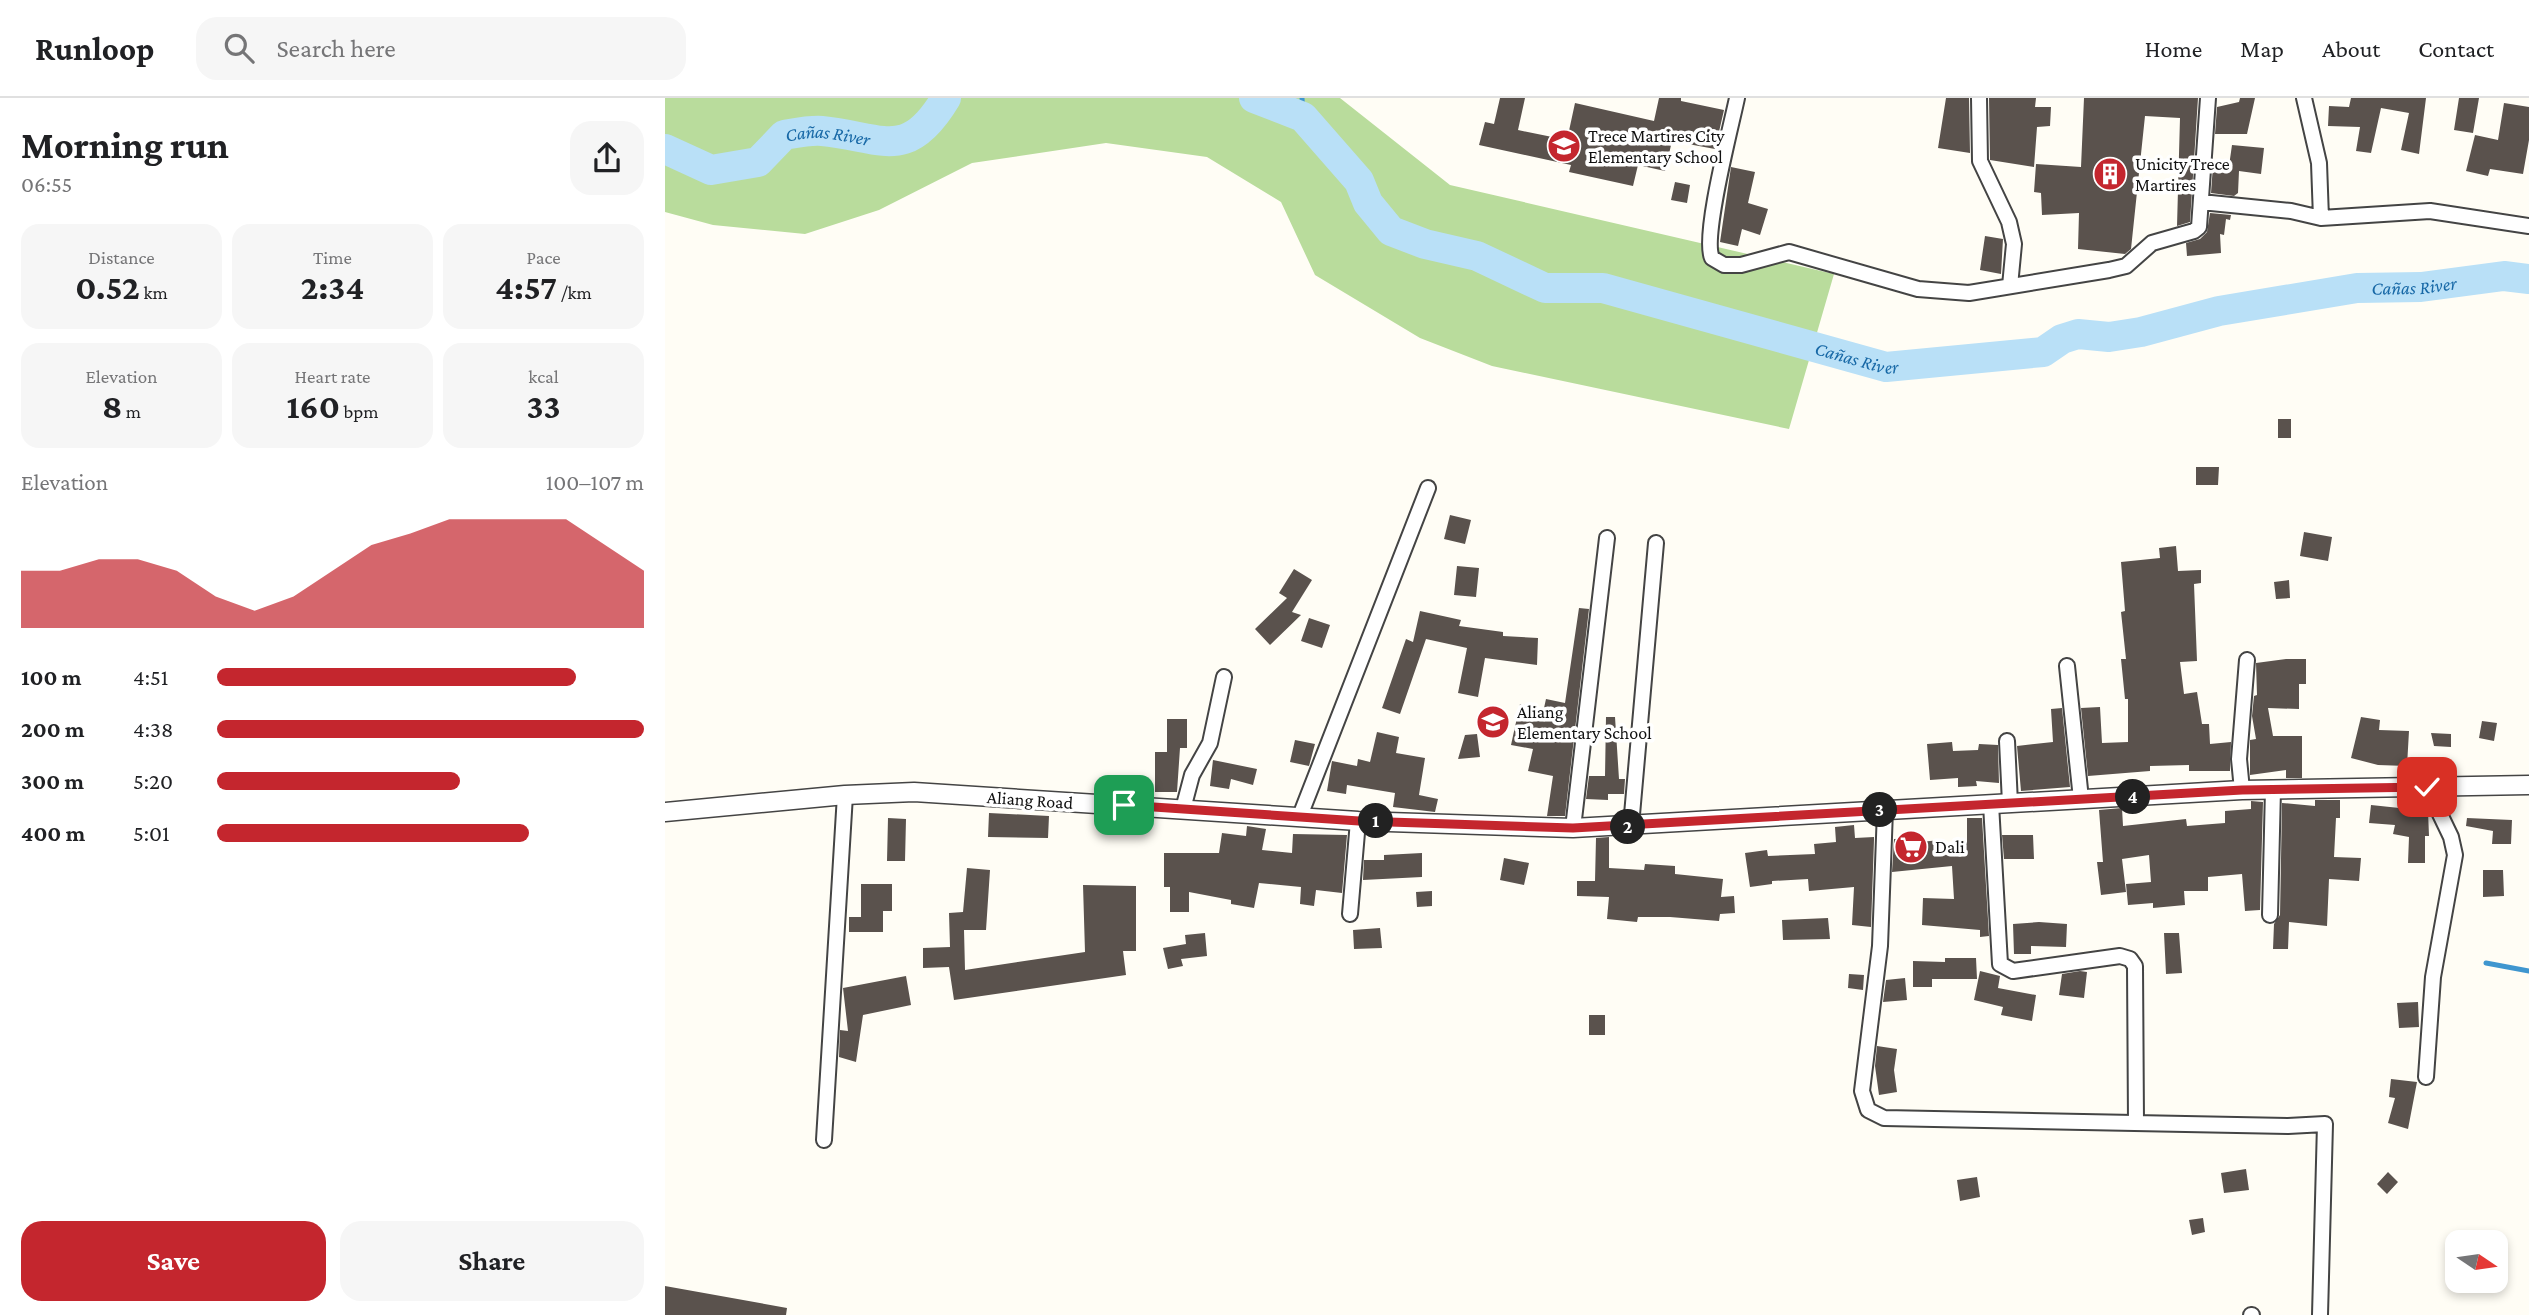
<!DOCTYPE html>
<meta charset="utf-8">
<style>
:root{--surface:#fff;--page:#f6f6f6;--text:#202124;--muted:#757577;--line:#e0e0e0;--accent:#c4262e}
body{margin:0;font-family:"Crimson Pro",serif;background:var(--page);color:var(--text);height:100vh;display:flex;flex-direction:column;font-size:26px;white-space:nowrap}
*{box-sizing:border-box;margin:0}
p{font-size:23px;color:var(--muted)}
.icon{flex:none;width:38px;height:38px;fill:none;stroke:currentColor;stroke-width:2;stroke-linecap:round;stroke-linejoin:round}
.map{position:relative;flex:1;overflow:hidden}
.side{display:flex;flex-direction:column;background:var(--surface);width:665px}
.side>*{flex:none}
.needle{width:46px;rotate:103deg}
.buttons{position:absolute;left:1780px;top:1132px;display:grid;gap:14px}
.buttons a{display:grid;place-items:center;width:63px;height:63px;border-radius:14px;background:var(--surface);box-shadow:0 4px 10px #0003;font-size:35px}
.pin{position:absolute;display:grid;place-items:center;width:60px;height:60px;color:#fff;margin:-30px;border-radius:14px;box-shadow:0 4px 10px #0006}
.km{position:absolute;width:35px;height:35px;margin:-18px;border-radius:50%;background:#222;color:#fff;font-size:19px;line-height:35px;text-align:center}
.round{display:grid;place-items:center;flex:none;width:74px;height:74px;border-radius:21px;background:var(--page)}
.headline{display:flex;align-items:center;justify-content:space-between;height:119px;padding:0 21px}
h1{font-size:38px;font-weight:700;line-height:52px}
.metrics{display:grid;grid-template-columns:repeat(3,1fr);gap:10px;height:119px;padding:7px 21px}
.metrics div{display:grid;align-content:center;border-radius:18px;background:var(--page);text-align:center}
.metrics b{font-size:35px;font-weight:700}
.metrics small{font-size:19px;font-weight:400}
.metrics p{font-size:19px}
.chart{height:196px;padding:14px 21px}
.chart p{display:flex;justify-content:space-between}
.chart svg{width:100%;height:126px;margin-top:7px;fill:var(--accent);opacity:.7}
.action{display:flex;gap:14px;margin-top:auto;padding:14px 21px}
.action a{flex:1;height:80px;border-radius:21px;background:var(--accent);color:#fff;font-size:28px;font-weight:700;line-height:80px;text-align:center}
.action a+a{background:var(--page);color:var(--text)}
ul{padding:0 21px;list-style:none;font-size:23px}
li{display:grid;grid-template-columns:112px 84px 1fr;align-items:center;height:52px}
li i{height:18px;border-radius:9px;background:var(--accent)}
header{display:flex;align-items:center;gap:42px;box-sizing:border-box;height:98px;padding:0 35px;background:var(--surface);border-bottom:2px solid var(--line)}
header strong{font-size:33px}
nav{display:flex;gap:38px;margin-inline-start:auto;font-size:24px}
.search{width:490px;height:63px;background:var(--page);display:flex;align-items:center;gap:18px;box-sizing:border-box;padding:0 24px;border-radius:21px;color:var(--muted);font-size:26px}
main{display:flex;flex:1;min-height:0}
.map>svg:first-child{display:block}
.forest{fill:#b9dc9c}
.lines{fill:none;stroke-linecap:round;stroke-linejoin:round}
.stream{stroke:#3f96cf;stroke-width:5}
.river{stroke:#b9e0f7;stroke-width:30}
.building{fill:#5a524d}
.minor-casing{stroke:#444;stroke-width:18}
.tertiary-casing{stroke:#444;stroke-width:21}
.minor{stroke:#fff;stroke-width:14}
.tertiary{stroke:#fff;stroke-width:18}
.route-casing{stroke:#fff;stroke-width:14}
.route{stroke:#c4262e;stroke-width:9}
.labels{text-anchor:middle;stroke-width:7;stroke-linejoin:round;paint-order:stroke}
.poi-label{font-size:18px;fill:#111;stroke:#fff;text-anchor:start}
.street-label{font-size:18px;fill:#111;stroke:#fff}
.water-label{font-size:19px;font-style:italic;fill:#1768a6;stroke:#fff}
</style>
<header>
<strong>Runloop</strong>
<div class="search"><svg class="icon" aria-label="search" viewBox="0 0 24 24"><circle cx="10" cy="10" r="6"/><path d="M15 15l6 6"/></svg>Search here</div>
<nav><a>Home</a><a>Map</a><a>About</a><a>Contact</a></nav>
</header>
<main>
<section class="side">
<div class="headline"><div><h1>Morning run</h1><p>06:55</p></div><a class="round"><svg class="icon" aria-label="share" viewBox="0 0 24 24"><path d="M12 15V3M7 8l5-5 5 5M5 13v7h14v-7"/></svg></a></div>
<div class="metrics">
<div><p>Distance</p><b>0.52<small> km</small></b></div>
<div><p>Time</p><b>2:34</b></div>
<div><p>Pace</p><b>4:57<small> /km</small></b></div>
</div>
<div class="metrics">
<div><p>Elevation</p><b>8<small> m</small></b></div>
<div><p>Heart rate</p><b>160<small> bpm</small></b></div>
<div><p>kcal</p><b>33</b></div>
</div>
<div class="chart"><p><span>Elevation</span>100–107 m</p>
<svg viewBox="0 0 160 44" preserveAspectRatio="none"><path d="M0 44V24L10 24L20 20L30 20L40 24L50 33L60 38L70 33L80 24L90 15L100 11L110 6L120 6L130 6L140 6L150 15L160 24V44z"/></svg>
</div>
<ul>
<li><b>100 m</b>4:51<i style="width:84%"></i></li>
<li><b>200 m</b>4:38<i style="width:100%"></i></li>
<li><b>300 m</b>5:20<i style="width:57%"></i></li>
<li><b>400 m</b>5:01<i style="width:73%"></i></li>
</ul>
<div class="action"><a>Save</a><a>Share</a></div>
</section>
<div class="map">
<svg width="1864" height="1217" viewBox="0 0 1864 1217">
<rect width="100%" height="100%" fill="#fffdf5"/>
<path class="forest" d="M0 0H675L785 87 1169 176 1124 331 827 268 755 240 650 177 616 104 542 59 441 45 307 65 214 112 140 136 48 127 0 114Z"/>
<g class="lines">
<path class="stream" d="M637 0 638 19
M1821 865 1864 873"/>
<g class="river">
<path id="s1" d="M589 0 638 19 694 83 703 105 726 133 760 146 812 158 880 190H938L1221 269 1378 254 1397 241 1413 236 1444 239 1476 234 1554 213 1692 190 1756 189 1839 178 1864 181"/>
<path id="s2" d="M0 51 46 72 93 64 119 37C131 35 145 32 157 33 218 39 242 65 281 0"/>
</g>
</g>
<path class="building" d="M835 0H860L853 32 902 42 910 5 989 23 994 0H1016V3L1059 12 1050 51 1007 43 1000 73 973 67 968 88 904 74 906 67 814 47 820 24 829 26Z
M1281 0H1304L1305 55 1273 50Z
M1324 0H1371L1370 9H1386L1385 28 1372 29 1369 69 1325 62Z
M1419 0H1533L1525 124 1512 128 1515 20 1480 18 1466 151 1460 156 1413 151 1414 115 1377 117 1376 95 1369 94 1371 66 1416 69Z
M1575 0H1590L1582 36H1550L1552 9 1574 4Z
M1686 0H1761L1754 56 1736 52 1744 15 1716 10 1706 55 1691 53 1695 29 1663 28 1664 8 1684 9Z
M1794 0H1814L1808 35 1789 32Z
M1839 5 1864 9V42L1858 76 1825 71 1823 78 1801 73 1810 37 1833 42Z
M1567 47 1599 50 1596 76 1574 73 1573 95 1569 98 1546 95 1548 67 1564 68Z
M1066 69 1090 74 1083 105 1103 111 1095 137 1077 131 1073 148 1055 144Z
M1010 84 1025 87 1022 105 1006 102Z
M1545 115 1566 117 1565 122 1561 121 1559 137 1555 136 1556 155 1522 158 1521 145 1535 141 1542 134Z
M1320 138 1338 141 1336 176 1315 172Z
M1613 321H1626V340H1613Z
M1531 369H1554L1553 387H1531Z
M785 417 806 422 800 446 779 441Z
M1639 434 1667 439 1663 463 1635 458Z
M1511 448 1513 473 1536 472V485L1529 486 1532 563 1515 564 1519 596 1532 594 1537 626H1544L1545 646 1566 644 1565 673H1524V667L1485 668V673L1423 678 1416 610 1435 609 1437 645 1463 644V601H1460L1456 561H1461L1456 514 1460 513 1456 464 1495 460 1494 450Z
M792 468 814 470 811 499 789 497Z
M629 471 647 482 627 514 636 517 605 547 590 531 622 500 614 495Z
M1624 482 1625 500 1611 501 1609 484Z
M914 510 924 511 900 718H882L888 678 863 673 868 651 846 647 855 606 879 610 881 601 900 605Z
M755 513 796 522 794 528 838 534V538L873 540 872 567 820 560 813 599 793 595 802 550 761 541 735 616 717 610 741 541 748 544Z
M644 520 665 527 657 550 636 543Z
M1621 561H1641V586H1634V611L1603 610 1608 638H1637V680H1621V672L1585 677V642L1591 641 1587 618 1589 598 1592 597 1591 565Z
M1397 610 1405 689 1356 693 1352 648 1388 644 1386 611Z
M941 619H950L954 681H960L959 696H943V702L921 701 924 678H940Z
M1696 619 1715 622 1714 632 1744 633 1742 668 1713 667 1686 660Z
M502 621H522V650H515L512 694H490V654H502Z
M1817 623 1832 625 1829 643 1814 640Z
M712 634 734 639 731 655 760 660 754 697 773 701 770 714 728 709 730 695 682 687 681 696 662 693 667 663 692 668 693 661 705 664Z
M1766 635 1786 636V649L1769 648Z
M812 636 815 659 793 661 800 637Z
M630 642 650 646 644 668 625 664Z
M1287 644 1288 653 1313 652 1314 646 1333 647 1334 685 1311 683 1312 688 1293 689V680L1265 682 1262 646Z
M548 662 592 671 588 687 566 681 564 691 545 688Z
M1650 702H1675V720H1671L1669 759 1696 760 1694 783 1664 781 1662 828 1624 824 1623 851H1608L1609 826 1615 817 1617 705 1650 708Z
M1586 703 1598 704 1595 812 1580 813 1577 776 1543 779V793H1519L1520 807 1488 810V805L1463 807 1461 786 1486 784 1484 757 1457 761 1461 794 1436 797 1432 764H1438L1434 712 1457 710 1458 728 1521 721 1522 728 1560 725V713L1586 711Z
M1706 707 1763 713 1764 738H1760V765H1743L1744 739 1728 736 1730 727 1704 725Z
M324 715 384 718 383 740 323 739Z
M223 720 241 721 240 763H222Z
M1302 720H1317L1324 838 1315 839V832L1257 827 1258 800 1289 801 1287 768 1227 774 1229 741 1254 740V744L1276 742V746L1302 744Z
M1802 720 1847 722 1846 746H1827L1828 733 1801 728Z
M1189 727 1190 740 1209 739V742L1206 829 1187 827 1189 789 1144 793 1143 781 1107 783V786L1085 789 1080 755 1102 752 1103 758 1150 756 1149 746 1171 744 1170 729Z
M582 728 601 731 597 752 627 755 628 736 682 737 677 795 651 792 649 808 635 806 636 789 594 785 589 810 566 806V802L524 794V814H505V789H499V755H554L557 735 581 738Z
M1337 737H1368L1369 761H1339Z
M944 739V770L979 772 980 766 1010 768V776L1058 781 1056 799 1069 798 1070 815 1055 816 1054 823 1005 819H973L972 824 942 821 944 799 912 798V783H930L931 740Z
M757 755V779L698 782 699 762H719V757Z
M839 760 864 765 859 787 835 782Z
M302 770 325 772 321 832H299L300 872 420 854 418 787 471 788V853H458L461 877 289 902 284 869 258 870V850L285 849 284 815 298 814Z
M1818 772H1838L1839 798 1818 799Z
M196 786H227V813H218V834H184V819H196Z
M767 793V808L752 809 751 794Z
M1163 820 1165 841 1118 842 1117 822Z
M1374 824 1402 826 1401 849 1366 848V856H1349L1348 826Z
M715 830 717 850 689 851 688 832Z
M540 835 542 858 516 861 518 868 503 871 498 850 521 846 520 837Z
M1499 835H1514L1517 875 1501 876Z
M1280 860H1311L1312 881H1267V889H1248V863L1280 864Z
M1315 873 1335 878 1333 890 1371 897 1367 923 1336 917 1338 909 1309 902Z
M1415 873 1422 874 1419 900 1394 897 1397 876Z
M1184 876 1199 877 1198 892 1183 890Z
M241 878 246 907 198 917 191 964 174 959 175 932 183 933 178 890Z
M1240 880 1242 902 1218 904 1221 882Z
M1753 904 1754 929 1734 930 1732 905Z
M924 917H940V937H924Z
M1212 948 1232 951 1229 972 1232 994 1214 997 1210 968Z
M1726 981 1752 984 1743 1031 1723 1025 1730 1000 1724 999Z
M1581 1071 1584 1092 1559 1095 1556 1075Z
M1723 1074 1733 1084 1722 1096 1712 1086Z
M1312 1079 1315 1099 1295 1103 1292 1082Z
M1538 1120 1540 1134 1527 1137 1524 1122Z
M0 1188 122 1210 121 1217H0Z"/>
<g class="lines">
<defs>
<path id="minor" d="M1072 0C1066 29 1037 139 1047 160L1059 167H1076L1124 154 1253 191 1304 195 1444 172 1461 168 1487 145 1529 133 1534 129 1543 0
M1314 0 1315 63 1344 124 1349 146 1345 188
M1639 0 1654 65 1656 120 1765 113 1864 128
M1536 104 1626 113 1656 120
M1402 568 1416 701
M1342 643 1345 705
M1577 692 1574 661 1582 562
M1326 706 1335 866 1348 873 1455 858 1465 861 1470 868 1471 1024
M518 711 527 677 545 645 559 579
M1220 712 1215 848 1197 993 1203 1012 1219 1020 1623 1028 1660 1026 1655 1217
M635 718 763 390
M966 728 991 445
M908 730 942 440
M685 816 693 723
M1605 817 1608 691
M1761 979 1768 879 1790 757 1786 739 1762 689
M159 1042 180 697
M1586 1217H1587"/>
<path id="tertiary" d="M0 714 180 697 249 694 693 723 908 730 1577 692 1864 687"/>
</defs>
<use href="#minor" class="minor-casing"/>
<use href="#tertiary" class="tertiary-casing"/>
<use href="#minor" class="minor"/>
<use href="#tertiary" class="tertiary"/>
</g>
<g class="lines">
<defs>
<path id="route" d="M459 707 694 723 908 730 1577 692 1762 689"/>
</defs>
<use href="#route" class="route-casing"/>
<use href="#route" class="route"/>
</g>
<defs>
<symbol id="school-disc" viewBox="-11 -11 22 22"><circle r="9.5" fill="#c4262e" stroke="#fff"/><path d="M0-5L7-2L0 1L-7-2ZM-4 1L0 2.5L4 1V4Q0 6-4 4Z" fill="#fff"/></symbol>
<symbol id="building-disc" viewBox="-11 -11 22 22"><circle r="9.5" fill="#c4262e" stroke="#fff"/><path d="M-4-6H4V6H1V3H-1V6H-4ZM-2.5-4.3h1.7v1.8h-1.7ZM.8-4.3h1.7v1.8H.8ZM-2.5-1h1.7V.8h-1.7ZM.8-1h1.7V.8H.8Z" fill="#fff"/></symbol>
<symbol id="supermarket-disc" viewBox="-11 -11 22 22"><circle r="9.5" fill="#c4262e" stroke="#fff"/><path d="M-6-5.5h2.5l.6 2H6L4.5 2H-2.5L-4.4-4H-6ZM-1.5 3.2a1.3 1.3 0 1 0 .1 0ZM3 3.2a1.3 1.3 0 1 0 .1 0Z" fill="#fff"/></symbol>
</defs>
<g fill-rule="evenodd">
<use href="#school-disc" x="880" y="29" width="38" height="38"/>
<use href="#building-disc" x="1426" y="57" width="38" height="38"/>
<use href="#school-disc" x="809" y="605" width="38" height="38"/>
<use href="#supermarket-disc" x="1227" y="730" width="38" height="38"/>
</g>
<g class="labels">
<g class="poi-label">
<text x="923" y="44">Trece Martires City<tspan x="923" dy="21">Elementary School</tspan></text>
<text x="1470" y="72">Unicity Trece<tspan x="1470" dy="21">Martires</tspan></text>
<text x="852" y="620">Aliang<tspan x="852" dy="21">Elementary School</tspan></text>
<text x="1270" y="755">Dali</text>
</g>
<g class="street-label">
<text transform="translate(365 702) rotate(4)" y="6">Aliang Road</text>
</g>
<g class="water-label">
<text dy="7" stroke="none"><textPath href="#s2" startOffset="180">Cañas River</textPath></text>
<text dy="7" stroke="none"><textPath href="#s1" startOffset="1253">Cañas River</textPath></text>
<text dy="7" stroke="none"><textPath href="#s1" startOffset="684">Cañas River</textPath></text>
</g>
</g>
</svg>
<div class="buttons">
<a><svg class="needle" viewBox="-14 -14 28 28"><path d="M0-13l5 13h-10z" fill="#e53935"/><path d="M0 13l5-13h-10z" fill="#757577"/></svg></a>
</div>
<div class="pin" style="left:459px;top:707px;background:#1e9e55"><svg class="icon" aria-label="arrive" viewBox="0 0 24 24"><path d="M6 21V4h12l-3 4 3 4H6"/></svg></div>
<div class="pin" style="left:1762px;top:689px;background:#d93025"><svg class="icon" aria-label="check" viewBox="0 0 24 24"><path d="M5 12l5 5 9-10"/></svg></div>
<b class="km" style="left:711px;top:723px">1</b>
<b class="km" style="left:963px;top:729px">2</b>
<b class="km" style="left:1215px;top:712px">3</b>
<b class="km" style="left:1468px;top:699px">4</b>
</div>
</main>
